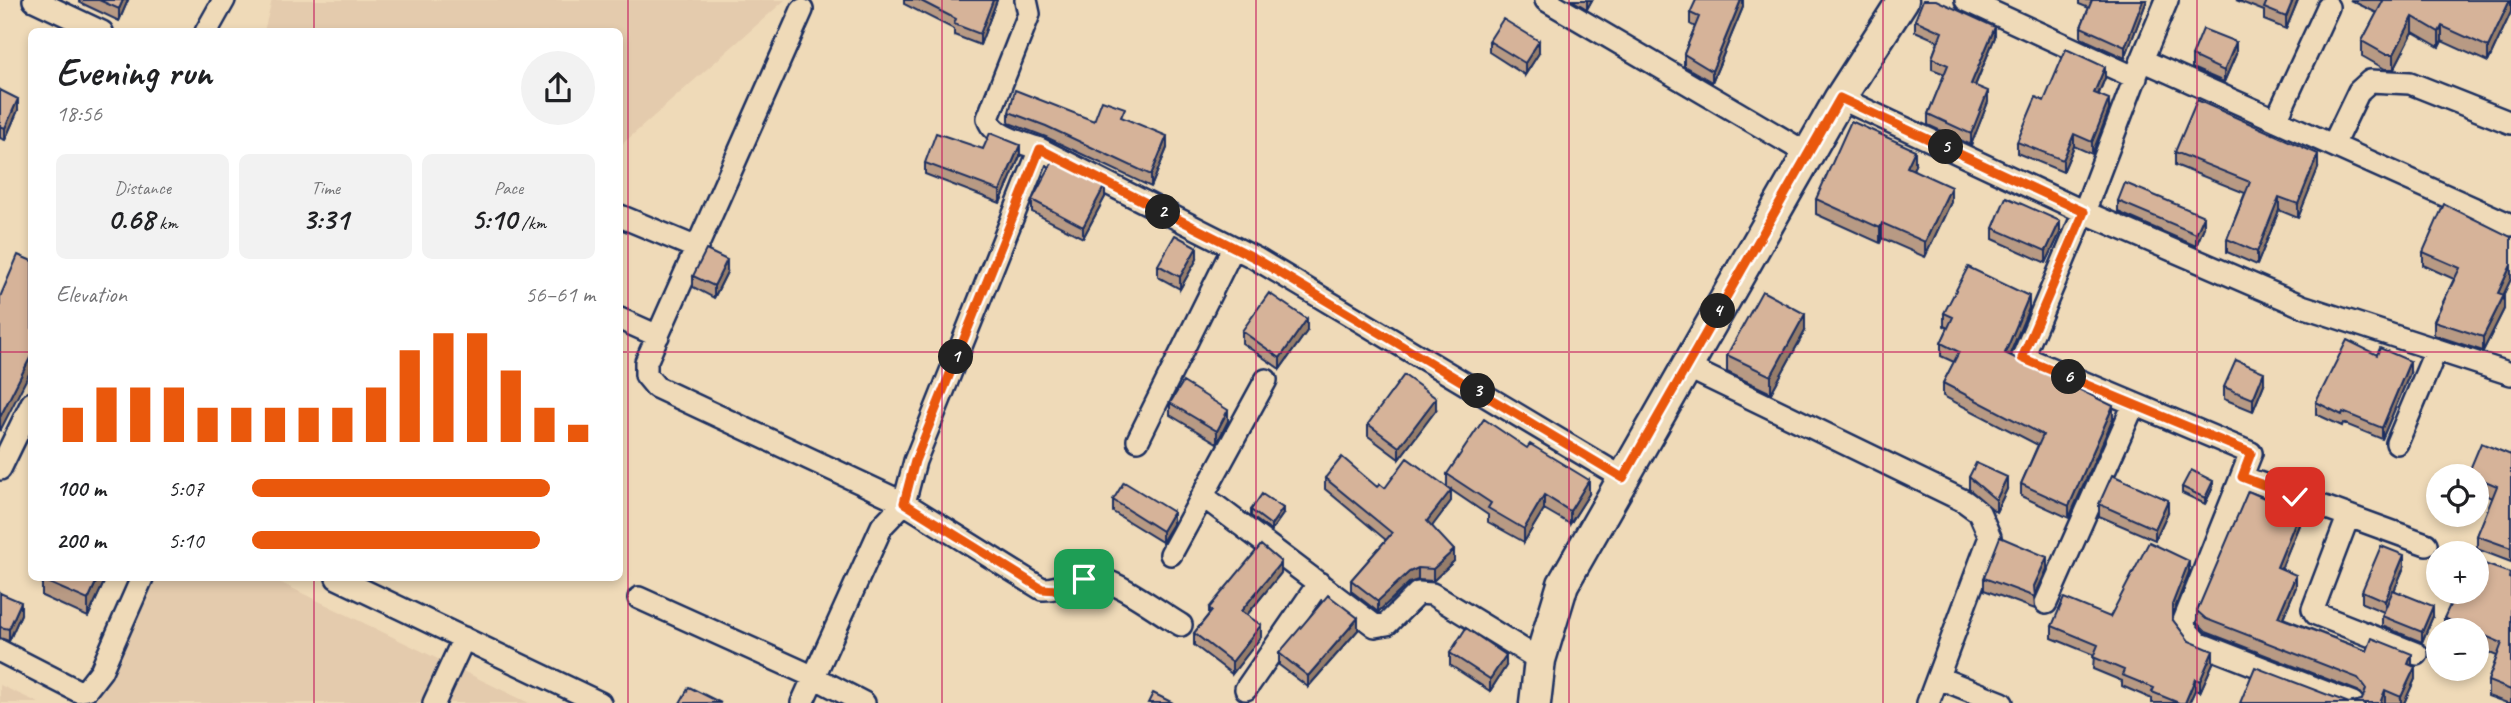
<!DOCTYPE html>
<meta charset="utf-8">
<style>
:root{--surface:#fff;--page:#f2f2f2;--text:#202124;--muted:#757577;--accent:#ea580c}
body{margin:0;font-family:Caveat,sans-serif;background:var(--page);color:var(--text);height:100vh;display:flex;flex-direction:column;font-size:26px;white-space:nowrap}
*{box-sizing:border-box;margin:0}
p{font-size:23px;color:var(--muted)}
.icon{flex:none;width:38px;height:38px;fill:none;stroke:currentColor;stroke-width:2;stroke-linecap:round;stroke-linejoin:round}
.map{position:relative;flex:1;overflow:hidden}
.side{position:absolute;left:28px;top:28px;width:595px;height:553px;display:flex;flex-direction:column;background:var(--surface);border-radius:10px;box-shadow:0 4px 10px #0003}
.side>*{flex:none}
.tools{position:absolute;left:2426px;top:464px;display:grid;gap:14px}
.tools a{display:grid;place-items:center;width:63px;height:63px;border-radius:50%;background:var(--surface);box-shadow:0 4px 10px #0003;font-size:35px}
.pin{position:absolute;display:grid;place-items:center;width:60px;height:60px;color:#fff;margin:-30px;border-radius:14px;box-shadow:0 4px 10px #0006}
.km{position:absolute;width:35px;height:35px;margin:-18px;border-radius:50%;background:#222;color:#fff;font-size:19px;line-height:35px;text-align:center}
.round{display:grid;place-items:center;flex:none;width:74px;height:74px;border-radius:37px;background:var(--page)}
.head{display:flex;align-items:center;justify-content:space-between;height:119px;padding:0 28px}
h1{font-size:38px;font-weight:700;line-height:52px}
.stats{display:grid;grid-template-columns:repeat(3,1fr);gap:10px;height:119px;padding:7px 28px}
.stats div{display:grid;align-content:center;border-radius:10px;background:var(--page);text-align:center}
.stats b{font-size:30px;font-weight:700}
.stats small{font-size:19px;font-weight:400}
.stats p{font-size:19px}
.chart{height:196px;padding:14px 28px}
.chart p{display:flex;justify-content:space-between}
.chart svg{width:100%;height:126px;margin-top:7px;stroke:var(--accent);stroke-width:6}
ul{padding:0 28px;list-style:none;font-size:23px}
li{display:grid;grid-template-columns:112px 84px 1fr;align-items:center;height:52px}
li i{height:18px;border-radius:9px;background:var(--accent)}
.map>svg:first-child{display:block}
.built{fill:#e4cbad}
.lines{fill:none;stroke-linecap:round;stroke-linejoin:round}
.street-casing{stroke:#1b2f5e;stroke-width:26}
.secondary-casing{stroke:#1b2f5e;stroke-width:35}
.street{stroke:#efdab8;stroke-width:21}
.secondary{stroke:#efdab8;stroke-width:30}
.wall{fill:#b89a84;stroke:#1b2f5e;stroke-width:2}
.shaded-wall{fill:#967d6b;stroke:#1b2f5e;stroke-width:2}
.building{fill:#d6b399;stroke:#1b2f5e;stroke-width:2}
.route-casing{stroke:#fff;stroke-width:14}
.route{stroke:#ea580c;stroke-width:9}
.grid{fill:none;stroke:#c2185b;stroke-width:2;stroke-opacity:0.55}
</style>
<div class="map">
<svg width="2511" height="703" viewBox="0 0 2511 703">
<rect width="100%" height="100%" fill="#efdab8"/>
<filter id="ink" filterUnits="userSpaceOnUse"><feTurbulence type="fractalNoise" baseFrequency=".0143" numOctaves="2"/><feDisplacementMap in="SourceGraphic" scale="14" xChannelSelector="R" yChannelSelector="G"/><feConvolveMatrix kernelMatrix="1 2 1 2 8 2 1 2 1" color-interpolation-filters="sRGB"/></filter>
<g filter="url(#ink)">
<path class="built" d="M272 0H785L620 146V32L264 31Z
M150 578H271L529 703H93Z
M0 685 39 703H0Z"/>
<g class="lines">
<defs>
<path id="street" d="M34 0 102 32
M1026 0 1029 14 988 118C992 137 1024 143 1040 149
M1546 0 1808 154
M1966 0 2136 78
M802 10 646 362V375L656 387 904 503 1042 589C1062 590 1076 577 1094 578 1116 579 1160 613 1181 625
M206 32 224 0
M2142 60 2167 0
M1840 98 2084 212 2302 306 2511 374
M2276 120 2328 7
M2333 145 2359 91 2370 81 2410 83 2511 123
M620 216 697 248
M620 319 658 336
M1687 367 1964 501 1979 512 1990 537 1928 703
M1138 440 1233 248
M2397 443 2436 350
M0 469 32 403
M2242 477 2426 544
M1203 496 1375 626 1387 624 1418 593 1432 594 1540 660
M2348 517 2313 609 2316 614 2417 654
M1171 554 1266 380
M337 578 600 703
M639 598 812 676 864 703
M2046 603 2134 404
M0 651 78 691 87 689 101 671 142 578
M1939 678 2002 703
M1246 689 1319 583
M434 703 464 638
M802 703 882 526 904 503 915 461 1040 149 1255 258 1623 478
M2353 703 2198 643 2185 629 2184 621 2251 453 2023 357 2084 212 2142 60 2511 225"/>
<path id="secondary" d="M1535 703 1540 660 1563 584 1840 98 1903 0"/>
</defs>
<use href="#street" class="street-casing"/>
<use href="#secondary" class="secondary-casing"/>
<use href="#street" class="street"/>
<use href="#secondary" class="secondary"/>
</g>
<path class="wall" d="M79 0H128L119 21 79 2Z
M904 0H997L980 45 954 35V29L904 4Z
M1572 0H1592L1587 9Z
M1743 0V7L1712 82 1684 66V54L1695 27 1690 24V13Z
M2079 0H2147L2125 58 2081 38V27L2089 8 2079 4Z
M2236 0H2298L2286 29 2264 20V11Z
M2350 0H2511V12L2488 62 2442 41 2439 47 2413 32 2394 69H2385L2362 56V41L2377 13Z
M1915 20 1995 37 1975 86 1988 102 1971 145 1928 125V114L1945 74 1932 69V58L1938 41 1915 31Z
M1489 41 1539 53 1525 75 1489 52Z
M2236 54 2224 82 2192 68V56Z
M2105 78 2099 94 2109 110 2092 154 2074 146 2063 172 2017 153V142L2044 101Z
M0 90 18 110 5 140 0 138Z
M1009 112 1094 121 1125 119 1167 148 1151 187 1046 137 1009 123Z
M983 149 1020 156 1000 203 925 174V163Z
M2175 152 2318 168 2298 218 2279 210 2257 265 2227 252V239L2245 193 2175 165Z
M1915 165 1913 169 1951 202 1925 257 1882 238 1880 243 1816 214V199Z
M1105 197 1083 238 1032 212V200Z
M2118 201 2204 227 2196 246 2118 212Z
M1993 228 2060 233 2046 263 1993 239Z
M2511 237V279L2503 295 2504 309 2483 351 2434 335V321L2454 279 2423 265V252Z
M1197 259 1180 289 1158 277V265Z
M727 272 714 298 693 287V276Z
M2029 308 2009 355 2113 419 2069 518 2021 496V484L2038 445 1943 396V383L1954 362 1941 356V343L1948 328 1944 326V313Z
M1242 331H1307L1280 369 1242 343Z
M1805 331 1771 393 1727 372V355Z
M2410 373 2382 439 2343 423 2342 426 2316 414V402Z
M2264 384 2253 411 2224 399V387Z
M1170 403 1228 421 1217 443 1170 415Z
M1436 410 1399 459 1368 436V424Z
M2511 455V562L2477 549V536L2493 498 2476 491V476H2468V474Z
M1447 474 1589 494 1570 524 1544 509 1524 542 1488 522V515L1451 490V501L1432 526 1454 561 1433 581 1418 580 1409 583 1378 612 1351 591V580L1386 540 1325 489V478L1385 488 1447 487Z
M1969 477 2007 489 1996 512 1969 489Z
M2182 487H2213L2205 504 2182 493Z
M1113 500 1173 524 1162 542 1113 512Z
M2099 504 2168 512 2155 540 2099 516Z
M1251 510 1283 514 1271 531 1251 516Z
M2299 525 2281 568 2296 587 2283 618 2367 651 2412 666 2415 679 2404 703H2240H2349L2362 700 2363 697 2358 691 2206 632 2197 623V611Z
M2404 567 2394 590 2433 616 2422 642 2382 626V616L2384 612 2362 603V591Z
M2047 569 2034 597 2035 609 1984 590V578Z
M2189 572 2172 616V619L2189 641 2213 663 2200 692 2195 690 2189 703H2152V699L2122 686V681L2093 669 2094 655 2052 638V626L2110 617Z
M1281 573 1247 615 1261 637 1232 674 1194 645V633L1209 614V608Z
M106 578 88 617 42 596V580Z
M2510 579 2511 703H2507L2488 696V681L2497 656 2476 647V630H2444V618Z
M0 593 21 614 9 641 0 638Z
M1358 630 1308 687 1279 665V653Z
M1450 653 1506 666 1490 691 1450 665Z"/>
<path class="shaded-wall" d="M123 0H128L119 21V9Z
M993 0H997L980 45V34Z
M1587 0H1592L1587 9Z
M1741 0H1743V7L1712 82V71Z
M2143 0H2147L2125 58V47Z
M2293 0H2298L2286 29V17Z
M2510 0H2511V12L2488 62V47Z
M2413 17V32L2394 69V54Z
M2442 26V41L2439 47V32Z
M1995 27V37L1971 95V84Z
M1539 41V53L1525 75V63Z
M2236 42V54L2224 82V71Z
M2105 67V78L2094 104V93Z
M1988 91V102L1971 145V134Z
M18 99V110L5 140V128Z
M2109 99V110L2092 154V142Z
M2074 134V146L2063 172V160Z
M1167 136V148L1151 187V175Z
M1020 145V156L1000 203V191Z
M1915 150V165L1907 182V167Z
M2318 154V168L2298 218V204Z
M1105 185V197L1083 238V227Z
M1951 187V202L1925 257V242Z
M2279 197V210L2257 265V252Z
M2204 216V227L2196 246V234Z
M2060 221V233L2046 263V251Z
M1882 223V238L1880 243V228Z
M1197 247V259L1180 289V277Z
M727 260V272L714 298V286Z
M2511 265V279L2498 306V293Z
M2504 295V309L2483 351V337Z
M2029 296V308L2005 366V353Z
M1805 314V331L1771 393V376Z
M1307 319V331L1280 369V358Z
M32 354V368L0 431V417Z
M2410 361V373L2382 439V428Z
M2264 372V384L2253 411V399Z
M1436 398V410L1399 459V447Z
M2113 406V419L2069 518V506Z
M1228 410V421L1217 443V431Z
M2007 477V489L1996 512V500Z
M1589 480V494L1570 524V511Z
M2213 481V487L2205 504V498Z
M1451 490V501L1427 533V521Z
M1544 495V509L1524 542V529Z
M2168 500V512L2155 540V529Z
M1283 508V514L1271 531V525Z
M1173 512V524L1162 542V531Z
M2299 513V525L2277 579V567Z
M1454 550V561L1433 581V569Z
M2404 555V567L2385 613V601Z
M2047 557V569L2034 598V586Z
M2189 561V572L2172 616V605Z
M1281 562V573L1241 622V611Z
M1418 568V580L1409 583 1378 612V601L1409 572Z
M2296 575V587L2278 629V617Z
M98 578H106L88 617V600Z
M21 602V614L9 641V629Z
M2433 606V616L2422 642V632Z
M1358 618V630L1308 687V676Z
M1261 625V637L1232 674V662Z
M2213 651V663L2200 692V681Z
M2412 654V666L2408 664Z
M1506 655V666L1490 691V679Z
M2415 667V679L2404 703H2401V697Z
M2195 679V690L2189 703H2185Z
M2385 690V703H2380Z"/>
<path class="building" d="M99 0H123L119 9Z
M919 0H993L980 34 954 24 956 19Z
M1696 0H1741L1712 71 1684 54 1699 17 1690 13Z
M1923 0H1936L1995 27 1971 84 1988 91 1971 134 1928 114 1948 65 1932 58 1942 32 1915 20Z
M2092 0H2143L2125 47 2081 27Z
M2265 0H2293L2286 17 2264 8 2267 1Z
M2380 0H2510L2488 47 2442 26 2439 32 2413 17 2394 54H2385L2362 41 2383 1Z
M1503 19 1539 41 1525 63 1489 41Z
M2203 29 2236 42 2224 71 2192 56Z
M2066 49 2105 67 2094 93 2109 99 2092 142 2074 134 2063 160 2017 142 2036 97 2044 101Z
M0 90 18 99 5 128 0 126Z
M1015 90 1094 121 1102 100 1125 108 1121 117 1167 136 1151 175 1046 126 1009 112Z
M2197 100 2318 154 2298 204 2279 197 2257 252 2227 239 2250 182 2175 152Z
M1851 121 1915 150 1907 167 1951 187 1925 242 1882 223 1880 228 1816 199Z
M936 133 983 149 990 133 1020 145 1000 191 925 163Z
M1054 159 1105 185 1083 227 1032 200Z
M2125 183 2204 216 2196 234 2118 201Z
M2006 197 2060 221 2046 251 1993 228Z
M2444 204 2511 237V265L2498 293 2504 295 2483 337 2434 321 2460 268 2423 252Z
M1175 235 1197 247 1180 277 1158 265Z
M706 250 727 260 714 286 693 276Z
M18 255 32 261V354L0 417V297Z
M1968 267 2029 296 2005 353 2113 406 2069 506 2021 484 2043 435 1943 383 1959 352 1941 343 1953 317 1944 313Z
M1762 291 1805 314 1771 376 1727 355Z
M1269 293 1307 319 1280 358 1242 331Z
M2347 340 2377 355 2380 348 2410 361 2382 428 2343 412 2342 415 2316 402Z
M2236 360 2264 372 2253 399 2224 387Z
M1404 375 1436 398 1399 447 1368 424Z
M1183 382 1228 410 1217 431 1170 403Z
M1484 419 1527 448 1530 444 1589 480 1570 511 1544 495 1524 529 1488 508 1491 503 1447 474Z
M2481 443 2511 455V548L2477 536 2497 486 2476 477V476L2468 474Z
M1342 457 1377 487 1380 484 1385 488 1407 458 1451 490 1427 521 1454 550 1433 569 1418 568 1409 572 1378 601 1351 580 1392 533 1325 478Z
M1976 463 2007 477 1996 500 1969 477Z
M2191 470 2213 481 2205 498 2182 487Z
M2112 475 2168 500 2155 529 2099 504Z
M1124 482 1173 512 1162 531 1113 500Z
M2248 491 2299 513 2277 567 2296 575 2278 617 2367 651 2372 638 2412 654 2408 664 2415 667 2401 697 2385 690 2380 703H2240L2255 667 2349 703 2362 700 2366 689 2358 678 2206 619 2197 611Z
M1262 494 1283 508 1271 525 1251 510Z
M2000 537 2047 557 2034 586 2035 597 1984 578Z
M2149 542 2189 561 2172 605V619L2189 641 2213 651 2200 681 2195 679 2185 703H2179L2152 692 2154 688 2122 675 2124 670 2093 657 2098 645 2052 626 2064 598 2110 617Z
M1261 545 1281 562 1241 611 1261 625 1232 662 1194 633 1212 611 1209 608Z
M2381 546 2404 555 2385 601 2362 591Z
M2476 561 2510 573 2509 578 2511 579V690L2488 681 2502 643 2476 632V630H2471L2444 618 2456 592H2476Z
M43 578H98L88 600 42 580Z
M2393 590 2433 606 2422 632 2382 616Z
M0 593 21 602 9 629 0 627Z
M1328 595 1358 618 1308 676 1279 653Z
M1466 628 1506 655 1490 679 1450 653Z
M689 687 721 703H680Z
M1153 693 1173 703H1148Z"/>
</g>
<g class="lines" filter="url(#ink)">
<defs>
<path id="route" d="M1084 579 1057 590 1042 589 904 503 915 461 1040 149 1255 258 1623 478 1840 98 2084 212 2022 358 2251 453 2242 477 2295 497"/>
</defs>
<use href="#route" class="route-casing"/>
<use href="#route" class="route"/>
</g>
<path class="grid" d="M314 0V32M628 0V703M942 0V703M1256 0V703M1569 0V703M1883 0V703M2197 0V703M0 352H32M620 352H2511M314 578V703"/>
</svg>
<div class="tools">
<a><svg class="icon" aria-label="locate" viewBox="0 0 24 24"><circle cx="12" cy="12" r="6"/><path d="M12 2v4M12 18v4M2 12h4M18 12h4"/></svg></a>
<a>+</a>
<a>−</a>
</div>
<div class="pin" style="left:1084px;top:579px;background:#1e9e55"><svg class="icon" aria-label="arrive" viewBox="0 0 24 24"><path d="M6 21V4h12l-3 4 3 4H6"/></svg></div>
<div class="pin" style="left:2295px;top:497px;background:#d93025"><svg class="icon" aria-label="check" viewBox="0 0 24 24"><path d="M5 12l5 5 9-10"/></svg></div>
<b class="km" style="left:956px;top:357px">1</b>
<b class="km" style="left:1163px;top:212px">2</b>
<b class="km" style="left:1478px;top:391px">3</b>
<b class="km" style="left:1718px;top:311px">4</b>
<b class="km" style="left:1946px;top:147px">5</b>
<b class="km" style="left:2069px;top:377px">6</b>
<section class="side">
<div class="head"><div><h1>Evening run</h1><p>18:56</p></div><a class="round"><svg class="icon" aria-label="share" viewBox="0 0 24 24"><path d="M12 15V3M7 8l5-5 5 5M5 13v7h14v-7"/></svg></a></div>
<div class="stats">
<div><p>Distance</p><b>0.68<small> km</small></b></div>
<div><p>Time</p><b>3:31</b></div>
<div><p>Pace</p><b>5:10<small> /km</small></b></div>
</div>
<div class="chart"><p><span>Elevation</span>56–61 m</p>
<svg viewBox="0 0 160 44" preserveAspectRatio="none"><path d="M5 44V32M15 44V25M25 44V25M35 44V25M45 44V32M55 44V32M65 44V32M75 44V32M85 44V32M95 44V25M105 44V12M115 44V6M125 44V6M135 44V19M145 44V32M155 44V38"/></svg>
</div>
<ul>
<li><b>100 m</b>5:07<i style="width:87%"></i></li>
<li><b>200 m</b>5:10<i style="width:84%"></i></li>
</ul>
</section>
</div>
